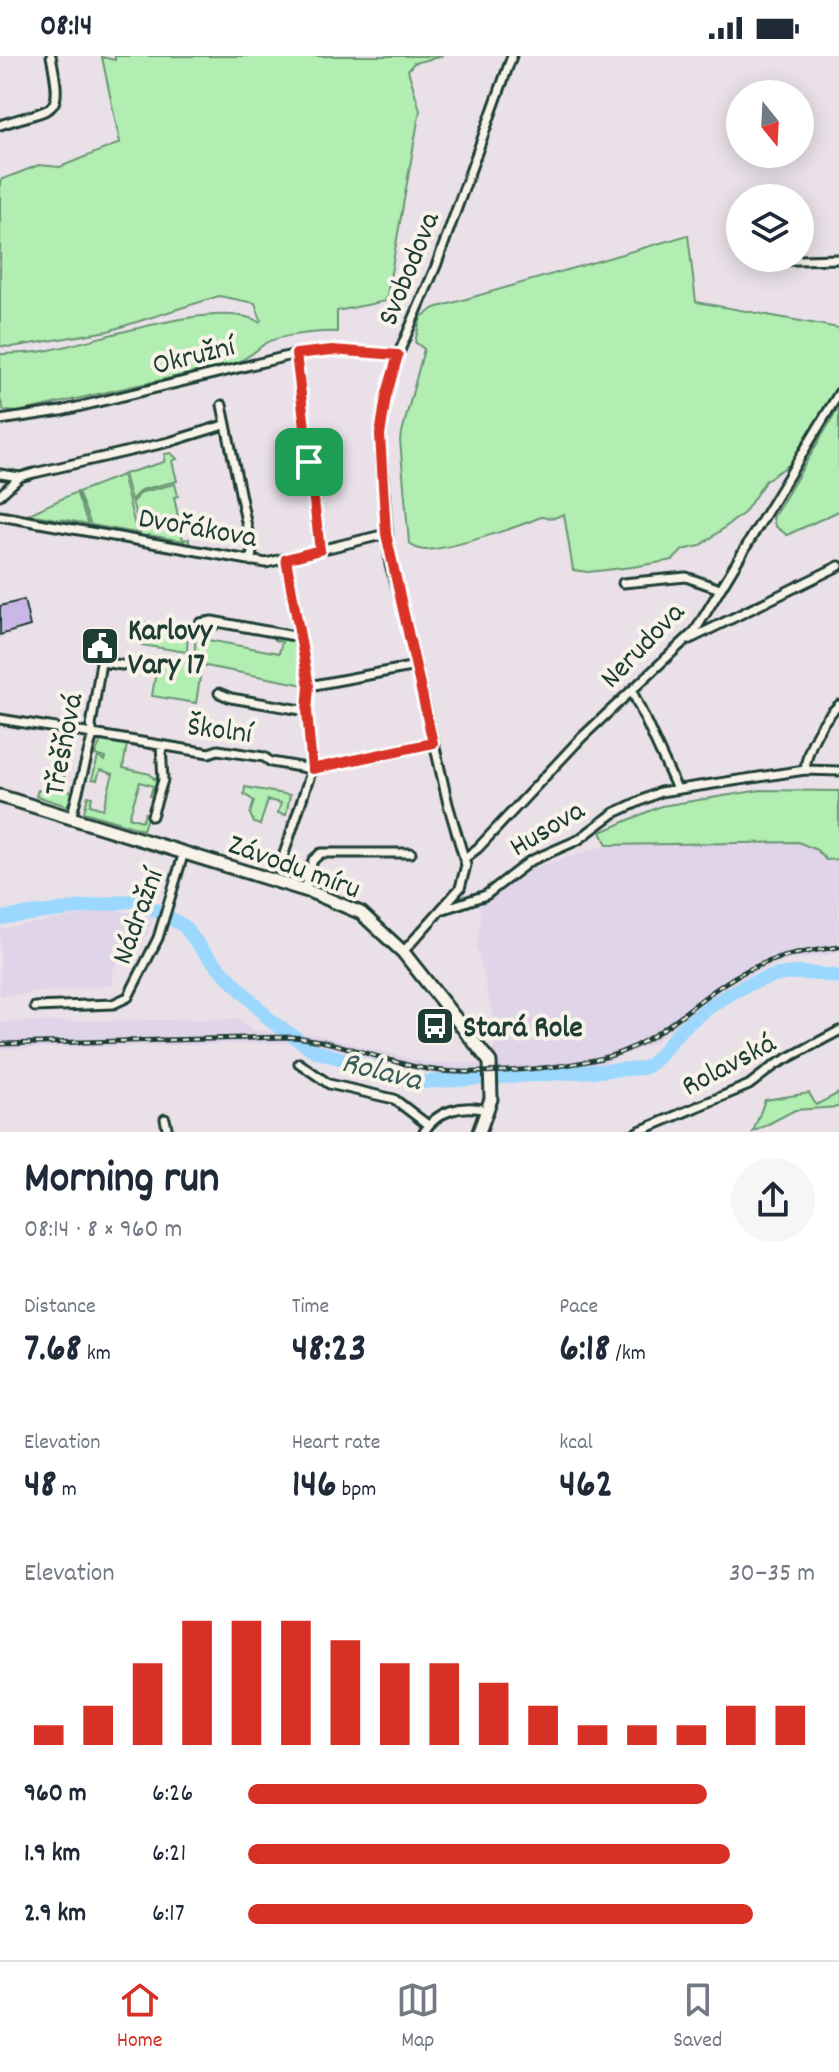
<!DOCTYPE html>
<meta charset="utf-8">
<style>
:root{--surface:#fff;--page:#f6f6f7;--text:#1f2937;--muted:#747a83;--line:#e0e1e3;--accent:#d93025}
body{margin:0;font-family:Dekko,sans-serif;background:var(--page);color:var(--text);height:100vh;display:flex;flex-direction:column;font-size:30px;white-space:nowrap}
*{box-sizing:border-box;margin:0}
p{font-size:26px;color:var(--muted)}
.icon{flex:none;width:44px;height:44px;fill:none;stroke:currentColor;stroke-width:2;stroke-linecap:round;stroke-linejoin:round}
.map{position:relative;height:1076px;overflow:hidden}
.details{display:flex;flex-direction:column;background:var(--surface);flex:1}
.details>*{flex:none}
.needle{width:52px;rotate:162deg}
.buttons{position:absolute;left:726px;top:24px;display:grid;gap:16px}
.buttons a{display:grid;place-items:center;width:88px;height:88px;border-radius:50%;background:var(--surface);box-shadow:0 4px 20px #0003;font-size:40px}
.pin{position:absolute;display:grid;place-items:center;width:68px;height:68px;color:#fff;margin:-34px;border-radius:16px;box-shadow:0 4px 12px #0006}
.round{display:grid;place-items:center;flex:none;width:84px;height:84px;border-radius:42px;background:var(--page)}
.summary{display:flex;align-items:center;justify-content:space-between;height:136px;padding:0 24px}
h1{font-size:44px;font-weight:800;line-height:60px}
.metrics{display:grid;grid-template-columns:repeat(3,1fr);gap:12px;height:136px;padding:8px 24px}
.metrics div{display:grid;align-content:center}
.metrics b{font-size:40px;font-weight:800}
.metrics small{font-size:22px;font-weight:400}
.metrics p{font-size:22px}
.chart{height:224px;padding:16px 24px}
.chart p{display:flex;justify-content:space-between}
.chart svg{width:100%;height:144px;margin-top:8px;stroke:var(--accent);stroke-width:6}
ul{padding:0 24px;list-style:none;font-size:26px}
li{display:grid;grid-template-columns:128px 96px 1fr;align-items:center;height:60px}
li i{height:20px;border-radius:10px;background:var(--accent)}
.status{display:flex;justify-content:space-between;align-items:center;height:56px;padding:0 40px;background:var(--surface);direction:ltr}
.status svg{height:22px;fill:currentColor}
.menu{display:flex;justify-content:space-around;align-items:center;height:112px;border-top:2px solid var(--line);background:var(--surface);font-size:22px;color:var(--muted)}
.menu a{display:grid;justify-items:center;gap:4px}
.menu .active{color:var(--accent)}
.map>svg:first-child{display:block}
.built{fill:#e0d4e8}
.green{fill:#b2edb2;stroke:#689573;stroke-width:2}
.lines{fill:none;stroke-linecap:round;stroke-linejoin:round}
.river{stroke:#9cd8fd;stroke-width:14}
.building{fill:#cab7e7;stroke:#1f3d34;stroke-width:2}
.minor-casing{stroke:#1f3d34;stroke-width:13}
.secondary-casing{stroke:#1f3d34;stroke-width:17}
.minor{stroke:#f7f3e8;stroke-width:7}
.secondary{stroke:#f7f3e8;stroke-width:11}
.rail-casing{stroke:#1f3d34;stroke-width:5}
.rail{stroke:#f7f3e8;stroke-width:2;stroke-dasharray:6;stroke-linecap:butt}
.route-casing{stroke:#fff;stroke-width:16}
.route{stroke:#d93025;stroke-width:10}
.labels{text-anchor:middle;stroke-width:8;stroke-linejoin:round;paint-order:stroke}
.street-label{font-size:30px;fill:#1f3d34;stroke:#f7f3e8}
.poi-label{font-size:30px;font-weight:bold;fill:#1f3d34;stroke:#f7f3e8;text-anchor:start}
.water-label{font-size:32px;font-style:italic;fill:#385c5c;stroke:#f7f3e8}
</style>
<div class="status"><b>08:14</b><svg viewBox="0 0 49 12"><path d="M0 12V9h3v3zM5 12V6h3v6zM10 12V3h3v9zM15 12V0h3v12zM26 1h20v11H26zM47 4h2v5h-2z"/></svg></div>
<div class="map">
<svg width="839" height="1076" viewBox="0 0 839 1076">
<rect width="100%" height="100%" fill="#eae1e8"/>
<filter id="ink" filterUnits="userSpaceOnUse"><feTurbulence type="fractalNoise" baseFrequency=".0125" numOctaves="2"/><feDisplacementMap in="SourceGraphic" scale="16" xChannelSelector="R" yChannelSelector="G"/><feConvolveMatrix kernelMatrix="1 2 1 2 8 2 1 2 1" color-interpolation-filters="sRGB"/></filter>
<g filter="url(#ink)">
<path class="built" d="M798 786 817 794 826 804 839 803V897L787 905 756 916 716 940 653 987 602 1008 554 1015 444 1021 329 992 294 987 0 993V966L239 963 254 975 315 978 428 1007 497 1008 493 992 498 981 476 889 481 864 479 847 499 838 531 813 607 789Z
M112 854 155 860 134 906 122 901 112 915 113 929 0 940V873Z"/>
<path class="green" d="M115 0H443L414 7 408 14 420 54 386 245 337 255V276C321 275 275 279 263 289 254 297 248 301 237 307L18 356 4 355 0 343V298C16 297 33 298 49 294 97 285 220 242 259 266L261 264 255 247 219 240 108 275 12 291 0 290V124L39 109 60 111 120 87 102 1 115 4Z
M688 179 696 246 839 272V328L789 409 766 424 744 457 700 490 683 494 673 504 632 511 588 516 573 514 564 458 554 462 541 461C515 472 454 492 426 494 419 494 414 492 409 487L400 384 424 293 415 286 421 261 435 252Z
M839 351V455L787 479 775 470 773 462Z
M171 397 177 403 172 405 177 425 141 434 131 444 124 418 164 406 165 398Z
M122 419 137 477 91 469 78 436Z
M175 428 178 440 174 441 183 484 189 483V491H181L184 485 148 479 142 484 136 462 143 458 136 459 132 446 142 436Z
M76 436 88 468 61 463 57 469 54 468 57 463 29 458Z
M144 566 188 573 187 596 141 589Z
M219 569 218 574 210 573 208 584 279 597 282 586 274 584 275 579 297 585 304 629 206 610 195 600V573Z
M158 602 202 609 196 647 152 640Z
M101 684 127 688 123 712 150 718 154 723 157 720 153 741 150 740 153 730 140 726 129 761 142 765 145 757 148 758 143 774 84 756 88 740 92 741 90 749 103 753 113 718 100 714 97 724 92 723 98 701 105 705 106 702 95 699Z
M59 710 66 711 62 730 73 737 67 750 36 740 38 734 47 736 51 724 41 720 44 714 52 716Z
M245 731 290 739 286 759 278 757 281 747 268 744 260 769 254 767 250 758 254 745 244 738Z
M761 734 839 735V803L826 804 817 794 798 786 607 789 601 776 661 750Z
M809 1037 816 1049 839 1037V1051L795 1054 753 1076 765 1044Z"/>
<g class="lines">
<path class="river" d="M0 862 138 844 184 870 204 896 271 965 315 995 422 1026 644 1012C662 1002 668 985 683 972 714 945 753 919 795 917 809 916 825 919 839 921"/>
</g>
<path class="building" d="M24 544 30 570 0 579V550Z"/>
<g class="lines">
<defs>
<path id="minor" d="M0 69C55 50 64 63 51 0
M759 205 839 203
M296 298 320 494
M222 349 252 495 251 505
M0 364 61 355 296 298 332 294 398 299
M0 418 20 421
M0 439 20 421 34 417 169 386 224 369
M0 460 266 507 386 478
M623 527 686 521 720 533
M200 567 212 565 300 581
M690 583 839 510
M309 630 416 610
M632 635 677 733
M219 637 231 642 307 655
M0 663 209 697 218 694 264 701 271 706 312 713 433 687
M805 714C807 691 822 664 839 649
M152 760 163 724 161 689
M71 762 93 678 91 670 101 606 122 609
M465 802 478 792 581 682 695 575 839 337
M282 804 312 713 307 655 309 630 286 503
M304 833 313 804 321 797H411
M444 853 486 839 530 805 578 784 614 757 660 736 805 714 839 715
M403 896 460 832 466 809 448 748 404 556 390 509 380 379 386 341 398 299 436 210 512 0
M35 951 113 948 128 941 158 882 184 796
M299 1007 329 1028 394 1043 428 1069
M165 1063 168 1076
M424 1076C437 1054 463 1048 486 1054
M637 1076 749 1029 775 1009 839 975"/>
<path id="secondary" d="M0 740 311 836 361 857 403 896 490 1006 491 1043 479 1076"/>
</defs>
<use href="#minor" class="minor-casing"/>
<use href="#secondary" class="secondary-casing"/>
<use href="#minor" class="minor"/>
<use href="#secondary" class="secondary"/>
<defs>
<path id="rail" d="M0 988 291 981C338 984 381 1005 427 1013 471 1021 577 1012 619 997 660 982 689 950 725 927 759 904 798 896 839 891"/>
</defs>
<use href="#rail" class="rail-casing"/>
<use href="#rail" class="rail"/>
</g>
</g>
<g class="lines" filter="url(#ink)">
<defs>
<path id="route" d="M332 294 398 299 386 341 380 379 386 478 433 687 312 713 307 655 309 630 286 503 320 494 296 298Z"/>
</defs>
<use href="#route" class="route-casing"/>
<use href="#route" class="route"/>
</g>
<defs>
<symbol id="civic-square" viewBox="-11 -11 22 22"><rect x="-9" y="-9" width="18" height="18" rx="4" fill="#1f3d34" stroke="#f7f3e8"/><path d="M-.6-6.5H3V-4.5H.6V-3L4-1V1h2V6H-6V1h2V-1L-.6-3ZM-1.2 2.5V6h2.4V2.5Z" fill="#fff"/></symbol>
<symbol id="bus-square" viewBox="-11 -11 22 22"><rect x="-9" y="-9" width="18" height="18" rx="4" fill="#1f3d34" stroke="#f7f3e8"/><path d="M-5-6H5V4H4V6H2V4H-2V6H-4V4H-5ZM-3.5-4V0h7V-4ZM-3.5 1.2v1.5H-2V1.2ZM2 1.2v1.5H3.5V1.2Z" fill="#fff"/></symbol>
</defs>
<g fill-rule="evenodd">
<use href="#civic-square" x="78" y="568" width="44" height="44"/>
<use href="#bus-square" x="413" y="948" width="44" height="44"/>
</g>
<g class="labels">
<g class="street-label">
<text transform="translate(407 212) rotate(-68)" y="10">Svobodova</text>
<text transform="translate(193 298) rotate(-14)" y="10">Okružní</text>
<text transform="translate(198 470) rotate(10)" y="10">Dvořákova</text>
<text transform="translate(641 588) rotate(-46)" y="10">Nerudova</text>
<text transform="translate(220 672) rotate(7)" y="10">Školní</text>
<text transform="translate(62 688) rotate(-79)" y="10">Třešňová</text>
<text transform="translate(546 771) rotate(-31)" y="10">Husova</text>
<text transform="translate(295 809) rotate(20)" y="10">Závodu míru</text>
<text transform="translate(136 860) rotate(-70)" y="10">Nádražní</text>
<text transform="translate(728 1007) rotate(-28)" y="10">Rolavská</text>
</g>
<g class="poi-label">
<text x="128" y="583">Karlovy<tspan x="128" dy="34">Vary 17</tspan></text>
<text x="463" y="980">Stará Role</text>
</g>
<g class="water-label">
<text transform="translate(382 1013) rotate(14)" y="11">Rolava</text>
</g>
</g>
</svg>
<div class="buttons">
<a><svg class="needle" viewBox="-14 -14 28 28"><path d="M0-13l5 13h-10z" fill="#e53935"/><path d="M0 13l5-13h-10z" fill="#747a83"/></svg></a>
<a><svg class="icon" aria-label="layers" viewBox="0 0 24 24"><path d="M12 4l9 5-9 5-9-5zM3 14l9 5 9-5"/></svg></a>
</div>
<div class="pin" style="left:309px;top:406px;background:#1e9e55"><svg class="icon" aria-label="arrive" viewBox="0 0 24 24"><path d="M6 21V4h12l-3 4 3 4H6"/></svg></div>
</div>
<section class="details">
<div class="summary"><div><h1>Morning run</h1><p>08:14 · 8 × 960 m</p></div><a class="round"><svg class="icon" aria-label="share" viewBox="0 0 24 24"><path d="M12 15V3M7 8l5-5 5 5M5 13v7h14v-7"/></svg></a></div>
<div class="metrics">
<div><p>Distance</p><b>7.68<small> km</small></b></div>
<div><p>Time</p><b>48:23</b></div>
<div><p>Pace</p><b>6:18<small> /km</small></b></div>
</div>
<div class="metrics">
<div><p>Elevation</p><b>48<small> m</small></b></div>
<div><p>Heart rate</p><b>146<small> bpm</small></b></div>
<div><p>kcal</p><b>462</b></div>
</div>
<div class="chart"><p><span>Elevation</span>30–35 m</p>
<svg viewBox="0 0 160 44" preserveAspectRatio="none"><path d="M5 44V38M15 44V32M25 44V19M35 44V6M45 44V6M55 44V6M65 44V12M75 44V19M85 44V19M95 44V25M105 44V32M115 44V38M125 44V38M135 44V38M145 44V32M155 44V32"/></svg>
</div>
<ul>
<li><b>960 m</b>6:26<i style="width:81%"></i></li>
<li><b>1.9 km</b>6:21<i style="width:85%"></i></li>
<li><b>2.9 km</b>6:17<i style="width:89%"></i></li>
</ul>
</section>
<nav class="menu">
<a class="active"><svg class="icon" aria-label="home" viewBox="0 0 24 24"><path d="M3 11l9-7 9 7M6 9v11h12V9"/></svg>Home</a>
<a><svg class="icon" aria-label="map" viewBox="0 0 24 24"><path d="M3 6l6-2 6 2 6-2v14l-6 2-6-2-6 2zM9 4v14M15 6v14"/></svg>Map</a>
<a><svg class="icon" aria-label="saved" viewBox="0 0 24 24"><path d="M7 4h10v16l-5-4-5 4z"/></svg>Saved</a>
</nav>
